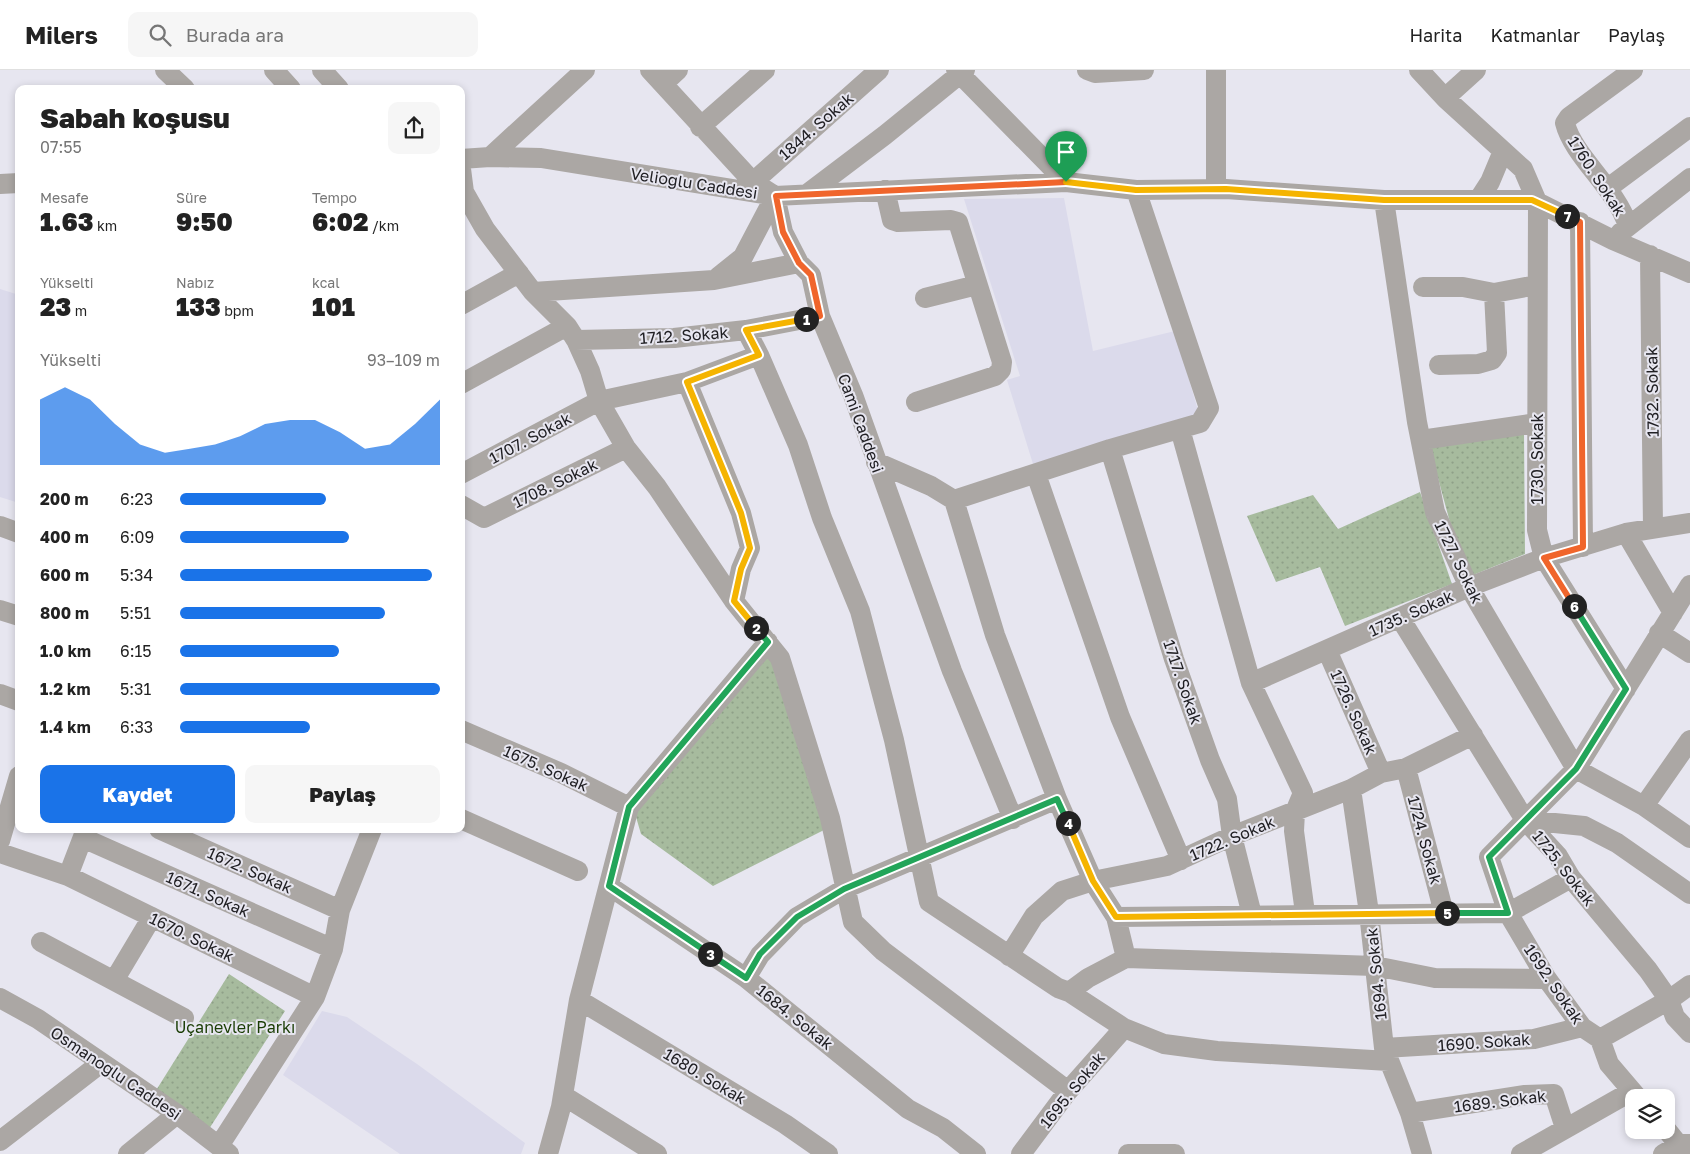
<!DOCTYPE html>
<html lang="tr">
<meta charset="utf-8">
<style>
:root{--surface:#fff;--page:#f6f6f6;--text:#222;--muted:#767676;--line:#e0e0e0;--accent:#1a73e8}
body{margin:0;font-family:"Golos Text",sans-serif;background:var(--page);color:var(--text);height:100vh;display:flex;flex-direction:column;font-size:19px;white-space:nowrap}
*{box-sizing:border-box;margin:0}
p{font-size:16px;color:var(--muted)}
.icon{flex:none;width:28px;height:28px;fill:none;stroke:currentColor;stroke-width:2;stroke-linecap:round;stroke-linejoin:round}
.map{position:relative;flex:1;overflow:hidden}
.panel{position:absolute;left:15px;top:15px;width:450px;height:748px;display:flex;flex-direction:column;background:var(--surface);border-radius:10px;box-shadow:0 2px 8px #0003}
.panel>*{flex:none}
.buttons{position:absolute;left:1625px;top:1019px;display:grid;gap:10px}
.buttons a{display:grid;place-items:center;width:50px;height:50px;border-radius:10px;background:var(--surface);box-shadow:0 2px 8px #0003;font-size:25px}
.pin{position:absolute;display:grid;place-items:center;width:42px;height:42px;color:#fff;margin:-51px -21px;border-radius:50% 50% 50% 0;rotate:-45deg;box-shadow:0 0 5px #0007}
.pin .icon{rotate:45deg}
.km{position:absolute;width:25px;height:25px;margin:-12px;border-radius:50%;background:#222;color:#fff;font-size:14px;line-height:25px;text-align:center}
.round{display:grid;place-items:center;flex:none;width:52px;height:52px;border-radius:10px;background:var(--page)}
.overview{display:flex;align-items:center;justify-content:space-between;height:85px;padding:0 25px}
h1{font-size:28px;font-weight:800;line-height:38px}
.figures{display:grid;grid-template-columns:repeat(3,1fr);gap:8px;height:85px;padding:5px 25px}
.figures div{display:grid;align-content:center}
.figures b{font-size:25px;font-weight:800}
.figures small{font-size:14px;font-weight:400}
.figures p{font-size:14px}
.chart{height:140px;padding:10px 25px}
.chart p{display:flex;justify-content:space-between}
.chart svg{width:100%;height:90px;margin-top:5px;fill:var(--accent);opacity:.7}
.action{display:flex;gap:10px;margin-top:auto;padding:10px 25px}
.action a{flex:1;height:58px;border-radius:10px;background:var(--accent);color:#fff;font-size:20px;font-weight:800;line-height:58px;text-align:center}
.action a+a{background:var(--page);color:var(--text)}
ul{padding:0 25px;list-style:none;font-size:16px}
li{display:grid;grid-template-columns:80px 60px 1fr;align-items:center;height:38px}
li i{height:12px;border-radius:6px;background:var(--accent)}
header{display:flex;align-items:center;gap:30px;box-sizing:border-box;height:70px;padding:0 25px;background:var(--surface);border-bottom:1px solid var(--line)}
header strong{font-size:24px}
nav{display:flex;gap:28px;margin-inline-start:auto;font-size:18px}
.search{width:350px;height:45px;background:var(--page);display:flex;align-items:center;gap:12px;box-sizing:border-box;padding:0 18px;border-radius:10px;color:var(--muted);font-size:19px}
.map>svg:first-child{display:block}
.built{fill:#dbdaeb}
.green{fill:url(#green-dots)}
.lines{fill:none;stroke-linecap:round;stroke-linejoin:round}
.minor{stroke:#aba7a4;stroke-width:20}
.split-1-casing{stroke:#fff;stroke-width:10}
.split-2-casing{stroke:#fff;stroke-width:10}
.split-3-casing{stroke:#fff;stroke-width:10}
.split-4-casing{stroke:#fff;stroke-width:10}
.split-5-casing{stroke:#fff;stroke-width:10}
.split-6-casing{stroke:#fff;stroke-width:10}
.split-7-casing{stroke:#fff;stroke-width:10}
.split-8-casing{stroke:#fff;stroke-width:10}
.split-1{stroke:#f0652b;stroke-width:6}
.split-2{stroke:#f5b400;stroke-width:6}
.split-3{stroke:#22a559;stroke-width:6}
.split-4{stroke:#22a559;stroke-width:6}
.split-5{stroke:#f5b400;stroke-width:6}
.split-6{stroke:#22a559;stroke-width:6}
.split-7{stroke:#f0652b;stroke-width:6}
.split-8{stroke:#f5b400;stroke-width:6}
.labels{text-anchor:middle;stroke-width:4;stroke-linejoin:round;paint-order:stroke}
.street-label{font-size:16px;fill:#212024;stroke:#e7e6f0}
.park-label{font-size:16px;fill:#1a3d04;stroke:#e7e6f0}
</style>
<header>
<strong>Milers</strong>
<div class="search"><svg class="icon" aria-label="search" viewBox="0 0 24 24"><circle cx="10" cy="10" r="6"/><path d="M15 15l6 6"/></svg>Burada ara</div>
<nav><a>Harita</a><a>Katmanlar</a><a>Paylaş</a></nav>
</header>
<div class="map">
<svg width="1690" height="1084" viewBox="0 0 1690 1084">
<defs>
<pattern id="green-dots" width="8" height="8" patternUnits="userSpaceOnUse" patternTransform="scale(1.25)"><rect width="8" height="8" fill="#a7bb9e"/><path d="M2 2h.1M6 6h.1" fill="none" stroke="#8fa088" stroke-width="1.8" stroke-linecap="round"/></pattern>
</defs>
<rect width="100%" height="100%" fill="#e7e6f0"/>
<path class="built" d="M1064 128 1093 281 1175 261 1199 344 1033 394 1007 310 1020 306 964 129Z
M0 219 19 225V433L0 427Z
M322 941 347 947 417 994 525 1073 521 1084H400L283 1005Z"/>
<path class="green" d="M1524 362 1525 484 1473 505 1451 456 1429 375Z
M1420 422 1452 514 1345 556 1320 497 1276 512 1247 446 1313 425 1338 459Z
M762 574 773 593 824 760 713 816 641 764 631 730Z
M229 904 285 941 209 1059 155 1022Z"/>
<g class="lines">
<path class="minor" d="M165 0 185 19
M274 0 291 19
M322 0 339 19
M650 0 753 112 775 126 783 162 799 193 811 205 820 246 853 325 952 601 1013 749
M956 0 1066 112
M1087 0 1095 3 1144 0
M1216 0V119
M1419 0 1445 28 1523 99 1538 134 1537 460 1544 488 1626 619
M663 14 678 0
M1445 28 1476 0
M700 57 765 0
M490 87 585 0
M461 89 490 87 541 88 775 126 1066 112 1136 120 1226 119 1384 130H1533L1613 170 1690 203
M461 99 464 122 485 159 533 222 567 256 576 270 590 301 599 331 626 378 657 417 734 531 780 588 830 748 853 852 883 881 1068 1021
M753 112 879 0
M0 114 19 113
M1608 118 1690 57
M885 120 892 150 898 152 951 150 958 152 1002 292 1001 300 995 306 916 332
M807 124 885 65 965 0
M1479 129 1490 112 1503 81
M1384 130 1417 352 1435 442 1469 517 1576 699 1644 736 1690 768
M1580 152 1583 477
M1628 156C1616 118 1573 86 1565 53L1569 47 1633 0
M1620 163 1690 108
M1650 185 1653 459
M718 207 743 187 775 126
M1423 217H1463L1494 223 1537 215
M533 222 714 210 799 193
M925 228 977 215
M461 235 519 203
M746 260 759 285 798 375 822 448 860 541 894 670 929 832 1058 918 1069 922 1124 958 1164 974 1217 981 1389 991
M576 270 674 268 746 260 820 246
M1439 295 1478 294 1492 290 1497 283 1494 223
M687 312 741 443 750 478 741 499 734 531
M461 314 567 256
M1180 359 1251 613 1303 723 1295 742 1294 761 1305 843
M1421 370 1537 353
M1110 379 1174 589 1210 690 1227 729 1232 766 1252 845
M876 392 931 416 954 430 995 565 1057 729 1093 811 1116 847 1126 888 1375 896 1435 908 1547 909
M461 404 599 331 687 312 759 285
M1036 404 1120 647 1181 790
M954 430 1110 379 1200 353 1209 338 1136 120
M461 435 484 448 626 378
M0 456 19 463
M1626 463 1673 543
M0 540 19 546
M1400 548 1525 750 1558 786 1571 808 1648 900 1669 930 1675 947 1690 963
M1659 563 1690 583
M1327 580 1381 703
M1251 613 1469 517 1544 488 1626 463 1690 453
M0 624 19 631
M461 660 561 703 629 737
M1406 698 1444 843
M1351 719 1369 843 1384 978 1410 1043 1422 1084
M1644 736 1690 670
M461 749 578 801
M1525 750 1584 756 1617 773 1690 824
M159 759 340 840
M83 768 333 879
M0 771 19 706
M0 783 68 806 315 927
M68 806 86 759
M609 816 746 908 908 1039 943 1058 976 1084
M1116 847 1508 843 1571 808
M41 872 184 948
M1009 886 1034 846 1062 821 1093 811 1167 796 1232 766 1351 719 1381 703 1406 698 1473 665
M746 908 760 885 797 847 844 819 1057 729
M115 909 152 847
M1069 922 1088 908 1126 888
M0 928 38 949 177 1044 229 1084
M579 930 785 1054 828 1084
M1600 969 1669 930 1690 915
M1384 978 1534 969 1582 957
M564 1026 657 1084
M1638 1028 1609 994 1600 969 1582 957 1547 909 1508 843 1489 787 1576 699 1690 515
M1410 1043 1525 1025 1554 1024 1565 1058
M1666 1059 1686 1084
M0 1071 101 993
M219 1076 315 927 333 879 340 840 372 759
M128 1084 177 1044
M548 1084 561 1037 579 930 629 737 768 572
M1021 1084 1068 1021 1124 958
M1128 1084H1175
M1521 1084 1632 1021
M1663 1084 1680 1074H1690"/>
</g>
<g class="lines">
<defs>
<path id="split-1" d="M806 249 820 246 811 205 799 193 783 162 776 126 1066 112"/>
<path id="split-2" d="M756 558 734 531 741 499 750 478 741 443 687 312 759 285 746 260 806 249"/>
<path id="split-3" d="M710 884 609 816 629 737 768 572 756 558"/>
<path id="split-4" d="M710 884 746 908 760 884 797 847 844 819 1057 729 1068 753"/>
<path id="split-5" d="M1068 753 1093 811 1116 847 1447 843"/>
<path id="split-6" d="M1447 843H1508L1489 787 1576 699 1626 619 1574 536"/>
<path id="split-7" d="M1567 146 1580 152 1583 477 1544 488 1574 536"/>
<path id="split-8" d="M1066 112 1136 120 1226 119 1384 130H1532L1567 146"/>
</defs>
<use href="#split-1" class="split-1-casing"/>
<use href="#split-2" class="split-2-casing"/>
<use href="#split-3" class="split-3-casing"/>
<use href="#split-4" class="split-4-casing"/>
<use href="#split-5" class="split-5-casing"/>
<use href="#split-6" class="split-6-casing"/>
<use href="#split-7" class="split-7-casing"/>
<use href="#split-8" class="split-8-casing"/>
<use href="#split-1" class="split-1"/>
<use href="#split-2" class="split-2"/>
<use href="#split-3" class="split-3"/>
<use href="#split-4" class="split-4"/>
<use href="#split-5" class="split-5"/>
<use href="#split-6" class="split-6"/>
<use href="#split-7" class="split-7"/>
<use href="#split-8" class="split-8"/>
</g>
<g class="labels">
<g class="street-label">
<text transform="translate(816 56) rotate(-41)" y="6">1844. Sokak</text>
<text transform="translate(1597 106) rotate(57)" y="6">1760. Sokak</text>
<text transform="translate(694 113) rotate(9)" y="6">Velioğlu Caddesi</text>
<text transform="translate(684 265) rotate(-4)" y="6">1712. Sokak</text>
<text transform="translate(1652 322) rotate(-91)" y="6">1732. Sokak</text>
<text transform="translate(861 353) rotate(70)" y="6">Cami Caddesi</text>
<text transform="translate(530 368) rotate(-28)" y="6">1707. Sokak</text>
<text transform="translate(1537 389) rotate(-90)" y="6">1730. Sokak</text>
<text transform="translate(555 413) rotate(-26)" y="6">1708. Sokak</text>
<text transform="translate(1459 492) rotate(64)" y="6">1727. Sokak</text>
<text transform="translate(1411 543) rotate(-24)" y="6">1735. Sokak</text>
<text transform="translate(1183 612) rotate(71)" y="6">1717. Sokak</text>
<text transform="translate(1354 642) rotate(66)" y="6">1726. Sokak</text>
<text transform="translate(546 698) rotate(24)" y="6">1675. Sokak</text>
<text transform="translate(1232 768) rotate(-23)" y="6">1722. Sokak</text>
<text transform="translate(1425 770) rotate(75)" y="6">1724. Sokak</text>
<text transform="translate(1564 798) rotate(52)" y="6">1725. Sokak</text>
<text transform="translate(250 800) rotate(24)" y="6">1672. Sokak</text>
<text transform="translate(208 824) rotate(24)" y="6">1671. Sokak</text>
<text transform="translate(192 867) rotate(26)" y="6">1670. Sokak</text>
<text transform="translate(1376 904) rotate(-96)" y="6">1694. Sokak</text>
<text transform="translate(1554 914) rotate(56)" y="6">1692. Sokak</text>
<text transform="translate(795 947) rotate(39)" y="6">1684. Sokak</text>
<text transform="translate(1484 972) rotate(-4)" y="6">1690. Sokak</text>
<text transform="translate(116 1003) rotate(34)" y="6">Osmanoğlu Caddesi</text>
<text transform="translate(705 1006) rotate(31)" y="6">1680. Sokak</text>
<text transform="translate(1072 1020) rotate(-51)" y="6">1695. Sokak</text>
<text transform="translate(1500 1031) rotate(-7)" y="6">1689. Sokak</text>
</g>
<g class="park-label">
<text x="235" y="963">Uçanevler Parkı</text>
</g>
</g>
</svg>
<div class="buttons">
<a><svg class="icon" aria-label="layers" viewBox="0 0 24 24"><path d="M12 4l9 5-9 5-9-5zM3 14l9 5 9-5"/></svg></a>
</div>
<div class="pin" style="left:1066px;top:112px;background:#1e9e55"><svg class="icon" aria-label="arrive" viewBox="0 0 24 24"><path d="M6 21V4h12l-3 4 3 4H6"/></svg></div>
<b class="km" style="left:806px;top:249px">1</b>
<b class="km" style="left:756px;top:558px">2</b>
<b class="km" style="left:710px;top:884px">3</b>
<b class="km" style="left:1068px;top:753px">4</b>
<b class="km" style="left:1447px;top:843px">5</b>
<b class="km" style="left:1574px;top:536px">6</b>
<b class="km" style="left:1567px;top:146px">7</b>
<section class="panel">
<div class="overview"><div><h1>Sabah koşusu</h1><p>07:55</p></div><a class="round"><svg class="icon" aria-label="share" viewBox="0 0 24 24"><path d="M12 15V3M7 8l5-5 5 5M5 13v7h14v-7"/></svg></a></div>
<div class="figures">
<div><p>Mesafe</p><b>1.63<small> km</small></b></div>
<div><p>Süre</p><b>9:50</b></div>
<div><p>Tempo</p><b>6:02<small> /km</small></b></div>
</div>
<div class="figures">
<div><p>Yükselti</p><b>23<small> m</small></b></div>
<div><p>Nabız</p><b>133<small> bpm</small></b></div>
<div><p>kcal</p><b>101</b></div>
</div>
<div class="chart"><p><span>Yükselti</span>93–109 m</p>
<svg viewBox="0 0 160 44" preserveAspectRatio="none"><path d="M0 44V12L10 6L20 12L30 24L40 34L50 38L60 36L70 34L80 30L90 24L100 22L110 22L120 28L130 36L140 34L150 24L160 12V44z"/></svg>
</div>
<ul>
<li><b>200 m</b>6:23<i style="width:56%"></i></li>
<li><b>400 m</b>6:09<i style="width:65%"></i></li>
<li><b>600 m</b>5:34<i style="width:97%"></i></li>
<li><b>800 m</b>5:51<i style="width:79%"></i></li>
<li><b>1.0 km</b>6:15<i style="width:61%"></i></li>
<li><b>1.2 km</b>5:31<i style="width:100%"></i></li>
<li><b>1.4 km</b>6:33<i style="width:50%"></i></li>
</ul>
<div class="action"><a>Kaydet</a><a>Paylaş</a></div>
</section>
</div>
